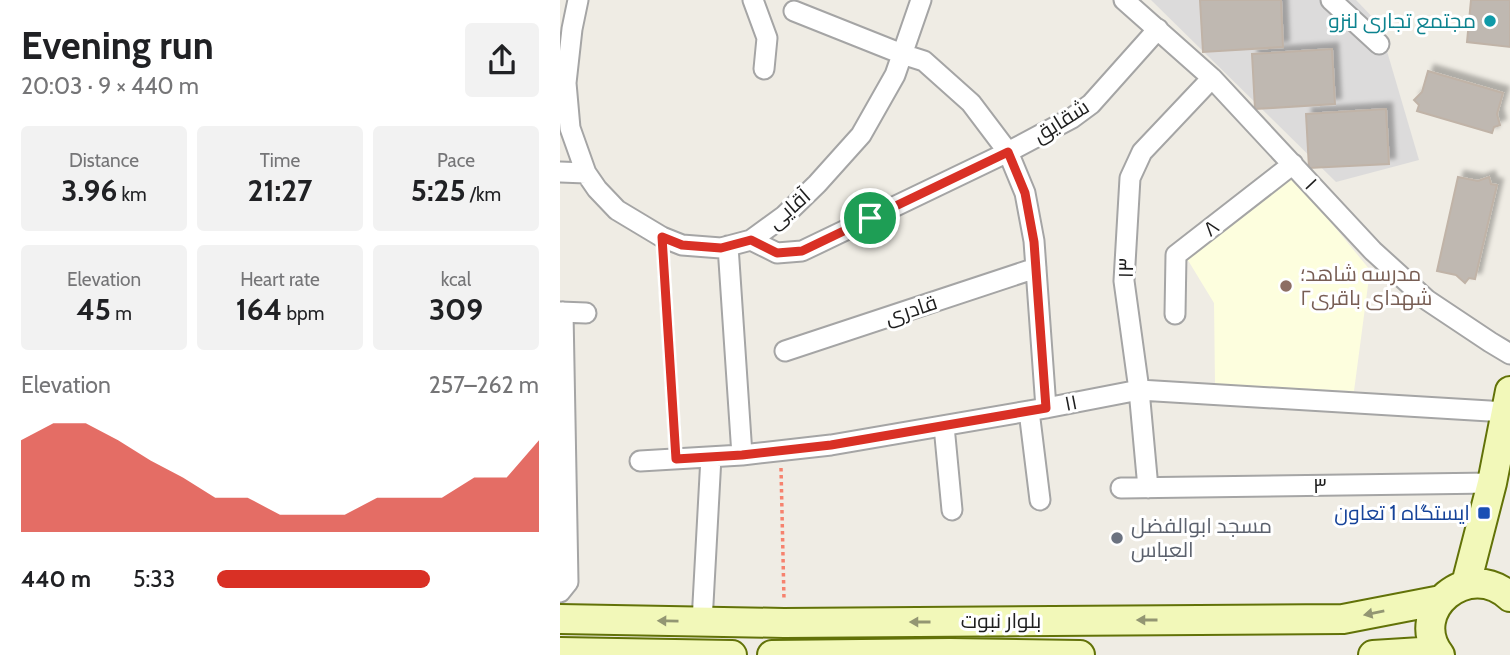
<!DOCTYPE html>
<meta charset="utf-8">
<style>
:root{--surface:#fff;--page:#f2f2f2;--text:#202124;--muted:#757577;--accent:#d93025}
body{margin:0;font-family:Cabin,Cairo,sans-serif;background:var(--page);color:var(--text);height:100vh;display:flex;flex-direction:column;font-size:26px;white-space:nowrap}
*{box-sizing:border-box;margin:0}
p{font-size:23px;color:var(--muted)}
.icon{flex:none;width:38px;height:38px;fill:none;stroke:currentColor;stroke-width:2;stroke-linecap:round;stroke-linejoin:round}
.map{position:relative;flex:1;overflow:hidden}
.sheet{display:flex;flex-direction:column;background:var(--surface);width:560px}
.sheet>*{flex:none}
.pin{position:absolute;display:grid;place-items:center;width:60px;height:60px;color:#fff;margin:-30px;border:4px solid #fff;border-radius:50%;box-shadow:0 2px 7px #0007}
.round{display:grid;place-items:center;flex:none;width:74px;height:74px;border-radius:7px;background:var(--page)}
.overview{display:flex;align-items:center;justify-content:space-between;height:119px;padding:0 21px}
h1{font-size:38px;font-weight:700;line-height:52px}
.metrics{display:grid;grid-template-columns:repeat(3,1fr);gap:10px;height:119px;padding:7px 21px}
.metrics div{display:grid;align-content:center;border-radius:7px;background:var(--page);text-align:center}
.metrics b{font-size:30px;font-weight:700}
.metrics small{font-size:19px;font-weight:400}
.metrics p{font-size:19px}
.chart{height:196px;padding:14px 21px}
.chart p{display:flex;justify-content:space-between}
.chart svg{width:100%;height:126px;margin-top:7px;fill:var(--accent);opacity:.7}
ul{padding:0 21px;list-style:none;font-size:23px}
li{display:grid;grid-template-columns:112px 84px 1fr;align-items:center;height:52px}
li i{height:18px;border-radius:9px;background:var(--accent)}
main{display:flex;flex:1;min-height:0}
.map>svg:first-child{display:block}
.residential{fill:#dcdbdb}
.education{fill:#fdfede}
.building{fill:#bfb8b1;stroke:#c0b3a7;stroke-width:2;filter:url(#shadow)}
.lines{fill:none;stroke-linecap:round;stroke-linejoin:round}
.service-casing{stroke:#a5a5a5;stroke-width:13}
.minor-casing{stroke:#a5a5a5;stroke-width:23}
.secondary-casing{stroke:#627208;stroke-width:32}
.path{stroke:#f6826e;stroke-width:3.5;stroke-dasharray:3.5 3.5;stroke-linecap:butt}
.service{stroke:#fff;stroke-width:10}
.minor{stroke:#fff;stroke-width:19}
.secondary{stroke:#f2f8b9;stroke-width:28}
.oneway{fill:#939673}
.route-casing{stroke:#fff;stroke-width:14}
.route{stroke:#d93025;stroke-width:9}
.culture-dot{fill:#0f9aa8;stroke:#fff;stroke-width:2.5}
.education-dot{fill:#8d6e63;stroke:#fff;stroke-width:2.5}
.transit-dot{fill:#1a4fb4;stroke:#fff;stroke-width:2.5}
.worship-dot{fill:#6b7280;stroke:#fff;stroke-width:2.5}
.labels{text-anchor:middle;stroke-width:6;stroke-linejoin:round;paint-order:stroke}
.culture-label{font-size:21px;fill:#0d838f;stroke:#fff;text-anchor:end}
.street-label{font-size:21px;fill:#1e1e1e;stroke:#fff}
.education-label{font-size:21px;fill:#785e54;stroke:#fff;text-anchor:start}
.transit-label{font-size:21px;fill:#164399;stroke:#fff;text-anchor:end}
.worship-label{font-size:21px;fill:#5b616d;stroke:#fff;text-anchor:start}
</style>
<main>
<section class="sheet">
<div class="overview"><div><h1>Evening run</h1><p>20:03 · 9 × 440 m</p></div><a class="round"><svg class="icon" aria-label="share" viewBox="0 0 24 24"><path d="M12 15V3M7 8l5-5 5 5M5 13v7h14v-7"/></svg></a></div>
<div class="metrics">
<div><p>Distance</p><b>3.96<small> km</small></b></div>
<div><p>Time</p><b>21:27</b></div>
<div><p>Pace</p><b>5:25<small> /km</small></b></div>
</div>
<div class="metrics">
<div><p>Elevation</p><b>45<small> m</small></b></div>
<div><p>Heart rate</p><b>164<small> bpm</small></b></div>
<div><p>kcal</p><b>309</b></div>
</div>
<div class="chart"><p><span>Elevation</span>257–262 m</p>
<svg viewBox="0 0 160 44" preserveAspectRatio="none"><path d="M0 44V12L10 6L20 6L30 12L40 19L50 25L60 32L70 32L80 38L90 38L100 38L110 32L120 32L130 32L140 25L150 25L160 12V44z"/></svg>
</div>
<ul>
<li><b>440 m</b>5:33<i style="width:66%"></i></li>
</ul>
</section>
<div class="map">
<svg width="950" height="655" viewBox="0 0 950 655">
<defs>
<filter id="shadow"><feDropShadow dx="6" dy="-6" stdDeviation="2" flood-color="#0004"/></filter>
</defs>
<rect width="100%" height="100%" fill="#efece4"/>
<path class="residential" d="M591 0H796L819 24 859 160 776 182Z"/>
<path class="education" d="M732 175 810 270 794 391 655 384 654 303 626 257Z"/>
<path class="building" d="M640 0H721L723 47 643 52Z
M911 0H950V47L907 42Z
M772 49 775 104 695 109 692 54Z
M868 71 943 93 937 114 940 125 934 127 932 133 857 111 859 105 854 100 862 92Z
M826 109 829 164 749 168 746 114Z
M898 177 918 181 929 177 931 184 937 185 915 279 909 278 905 283 896 275 877 271Z"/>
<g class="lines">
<defs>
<path id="service" d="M102 237 116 459"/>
<path id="minor" d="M18 0 12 29 6 83 10 128 26 173 37 189 57 210 102 237 122 245 161 248 191 240 224 216 257 184 301 135 335 75 361 0
M193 0 207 38 204 69
M564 0 652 78 813 251 867 300 930 342 950 354
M771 0 819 44
M234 11 342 54 364 61 411 103 448 152 465 193 474 241 486 408
M0 172 26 173
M191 240 217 253 242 251 448 152 512 118 531 104 598 29
M168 246 182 455
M0 312 26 313
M615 314 616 255 733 164
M225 351 476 268
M469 411 480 500
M384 426 392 510
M80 461 182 455 271 445 486 408 579 390 946 412
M561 488 932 483
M588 488 579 390 564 281 570 178 582 152 652 78
M0 592 8 582 3 312
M142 622 151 457"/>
<path id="secondary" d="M906 584 932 483 950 391
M0 619 224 623 783 619 881 600
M0 652 172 655
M212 655 390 653 520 655
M813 655 877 651
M880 655C846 611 909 558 950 597"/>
</defs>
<use href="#service" class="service-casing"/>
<use href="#minor" class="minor-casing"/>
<use href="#secondary" class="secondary-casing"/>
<path class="path" d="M221 468 224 600"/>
<use href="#service" class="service"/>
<use href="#minor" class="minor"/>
<use href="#secondary" class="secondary"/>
</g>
<defs><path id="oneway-solid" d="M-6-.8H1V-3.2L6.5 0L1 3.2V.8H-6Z" transform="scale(1.75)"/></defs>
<g class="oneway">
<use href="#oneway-solid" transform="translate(814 613) rotate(169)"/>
<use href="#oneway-solid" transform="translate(587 620) rotate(180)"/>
<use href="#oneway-solid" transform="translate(108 621) rotate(-179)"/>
<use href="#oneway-solid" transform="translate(360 622) rotate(180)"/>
</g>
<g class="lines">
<defs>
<path id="route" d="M448 152 465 193 474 242 486 408 271 445 182 455 116 459 102 237 122 245 161 248 191 240 217 253 242 251Z"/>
</defs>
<use href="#route" class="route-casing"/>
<use href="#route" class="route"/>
</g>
<circle class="culture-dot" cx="930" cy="21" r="7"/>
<circle class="education-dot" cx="726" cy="286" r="7"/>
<rect class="transit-dot" x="917" y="506" width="14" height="14" rx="3.5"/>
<circle class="worship-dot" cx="557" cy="538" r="7"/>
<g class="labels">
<g class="culture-label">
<text x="916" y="28">مجتمع تجاری لنزو</text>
</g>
<g class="street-label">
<text transform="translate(501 121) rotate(-32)" y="7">شقایق</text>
<text transform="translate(751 184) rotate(47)" y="7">۱</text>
<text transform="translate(229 209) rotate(-41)" y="7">آقایی</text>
<text transform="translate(651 228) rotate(-38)" y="7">۸</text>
<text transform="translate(566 268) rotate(-89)" y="7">۱۳</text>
<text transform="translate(351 310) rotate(-18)" y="7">قادری</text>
<text transform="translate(511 403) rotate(-11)" y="7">۱۱</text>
<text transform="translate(760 486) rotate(-1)" y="7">۳</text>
<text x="441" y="628">بلوار نبوت</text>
</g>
<g class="education-label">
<text x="740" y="281">مدرسه شاهد؛<tspan x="740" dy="24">شهدای باقری۲</tspan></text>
</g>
<g class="transit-label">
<text x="910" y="520">ایستگاه 1 تعاون</text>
</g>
<g class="worship-label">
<text x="571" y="533">مسجد ابوالفضل<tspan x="571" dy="24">العباس</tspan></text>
</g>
</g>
</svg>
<div class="pin" style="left:310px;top:218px;background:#1e9e55"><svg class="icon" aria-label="arrive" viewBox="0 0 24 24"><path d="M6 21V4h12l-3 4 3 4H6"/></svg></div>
</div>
</main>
